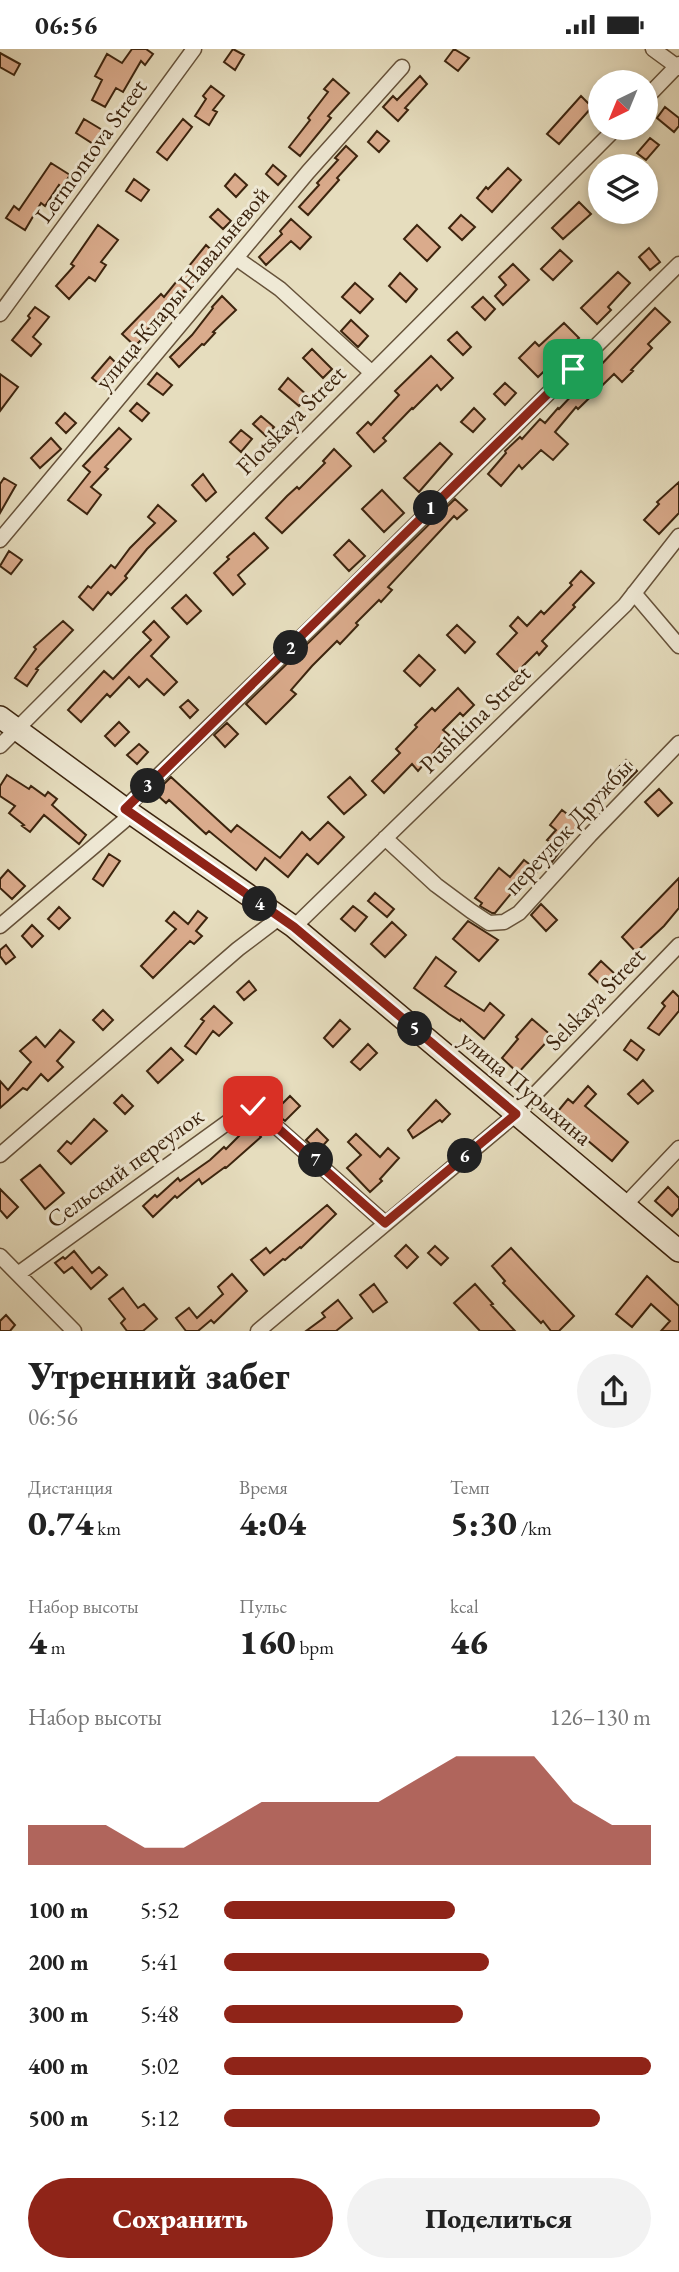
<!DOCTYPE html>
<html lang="ru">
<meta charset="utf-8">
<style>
:root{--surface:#fff;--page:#f2f2f2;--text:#222;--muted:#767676;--accent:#8f2418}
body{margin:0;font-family:"EB Garamond",serif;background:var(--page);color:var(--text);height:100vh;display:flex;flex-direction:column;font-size:26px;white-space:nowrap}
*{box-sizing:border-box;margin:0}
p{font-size:23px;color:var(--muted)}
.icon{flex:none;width:38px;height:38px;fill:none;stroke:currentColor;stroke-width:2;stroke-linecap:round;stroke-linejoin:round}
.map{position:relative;height:1282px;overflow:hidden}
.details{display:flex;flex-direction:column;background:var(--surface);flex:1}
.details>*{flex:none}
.needle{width:46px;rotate:223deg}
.fabs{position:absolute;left:588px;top:21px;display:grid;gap:14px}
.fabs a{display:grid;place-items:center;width:70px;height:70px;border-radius:50%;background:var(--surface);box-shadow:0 4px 10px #0003;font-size:35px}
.pin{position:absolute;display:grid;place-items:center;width:60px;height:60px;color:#fff;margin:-30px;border-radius:14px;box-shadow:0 4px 10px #0006}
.km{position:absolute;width:35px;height:35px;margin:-18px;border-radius:50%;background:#222;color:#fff;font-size:19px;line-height:35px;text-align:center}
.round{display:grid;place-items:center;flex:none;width:74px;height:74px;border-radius:37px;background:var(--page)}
.overview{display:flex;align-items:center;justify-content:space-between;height:119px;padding:0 28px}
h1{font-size:38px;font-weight:800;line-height:52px}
.figures{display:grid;grid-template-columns:repeat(3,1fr);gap:10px;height:119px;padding:7px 28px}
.figures div{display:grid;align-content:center}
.figures b{font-size:35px;font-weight:800}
.figures small{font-size:19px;font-weight:400}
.figures p{font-size:19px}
.chart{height:196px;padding:14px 28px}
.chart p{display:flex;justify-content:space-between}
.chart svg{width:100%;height:126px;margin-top:7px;fill:var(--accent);opacity:.7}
.primary-button{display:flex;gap:14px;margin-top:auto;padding:14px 28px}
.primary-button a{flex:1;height:80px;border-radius:42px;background:var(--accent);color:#fff;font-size:28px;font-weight:800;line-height:80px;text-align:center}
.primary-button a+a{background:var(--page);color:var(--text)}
ul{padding:0 28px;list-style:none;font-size:23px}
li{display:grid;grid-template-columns:112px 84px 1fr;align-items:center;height:52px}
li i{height:18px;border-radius:9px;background:var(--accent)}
.status{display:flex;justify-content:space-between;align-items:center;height:49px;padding:0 35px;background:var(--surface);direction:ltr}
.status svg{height:19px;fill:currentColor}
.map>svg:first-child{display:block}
.building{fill:#daab8c;stroke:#3c240e;stroke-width:2}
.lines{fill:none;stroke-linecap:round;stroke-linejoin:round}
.street-casing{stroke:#66523a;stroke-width:17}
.secondary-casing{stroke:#3c240e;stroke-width:24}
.street{stroke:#efe9d5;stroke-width:14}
.secondary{stroke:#efe9d5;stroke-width:21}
.route-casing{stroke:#fff;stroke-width:14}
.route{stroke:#8f2418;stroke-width:9}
.labels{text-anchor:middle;stroke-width:6;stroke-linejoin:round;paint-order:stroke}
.street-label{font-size:24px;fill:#3c240e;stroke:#efe9d5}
</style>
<div class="status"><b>06:56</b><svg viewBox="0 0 49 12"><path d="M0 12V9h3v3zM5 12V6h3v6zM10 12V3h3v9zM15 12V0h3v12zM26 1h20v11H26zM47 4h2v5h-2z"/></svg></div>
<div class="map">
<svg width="679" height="1282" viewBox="0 0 679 1282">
<rect width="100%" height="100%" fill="#e6ddbe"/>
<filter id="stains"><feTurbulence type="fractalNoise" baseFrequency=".00286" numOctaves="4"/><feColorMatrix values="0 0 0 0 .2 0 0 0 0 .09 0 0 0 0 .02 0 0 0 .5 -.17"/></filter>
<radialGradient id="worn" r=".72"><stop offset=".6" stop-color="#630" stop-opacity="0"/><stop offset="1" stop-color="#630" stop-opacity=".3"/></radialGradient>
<path class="building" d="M132 0H146L153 5 145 16 141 12 123 43 116 39 105 58 92 51 102 31 95 27 107 5 122 14Z
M233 0 244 6 235 21 224 13Z
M454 0 469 9 458 22 445 12Z
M0 4 20 15 14 26 0 18Z
M420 27 427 35 405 59 408 61 398 72 383 58 393 47 397 51Z
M333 30 349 44 328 67 331 69 300 107 289 98 310 71 308 69 328 43 324 40Z
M211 37 224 47 213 61 217 63 209 76 195 67 206 50 203 47Z
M581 47 592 58 559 95 547 85Z
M665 58 679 69V77L674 83 657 69Z
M84 70 104 82 95 96 76 84Z
M183 70 192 78 167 111 157 103Z
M377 82 389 92 379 103 368 93Z
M650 89 659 96 646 111 637 104Z
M346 97 357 107 337 129 339 131 308 166 299 158 319 136 317 134 338 111 335 109Z
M51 114 70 126 62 138 59 136 45 157 41 154 25 181 6 169 14 157 19 161Z
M273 116 286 127 278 136 266 125Z
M508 119 521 131 492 163 477 149 486 138 488 140Z
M235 125 247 136 236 148 225 137Z
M134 130 149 141 141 152 126 142Z
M579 153 591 165 563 190 552 179Z
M218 160 231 172 223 180 210 168Z
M461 166 475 178 462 191 449 179Z
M291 170 311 188 300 200 291 192 266 216 259 208 282 185 280 182Z
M98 176 118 191 101 213 106 216 95 232 89 228 69 250 56 237 74 217 71 215Z
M417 176 440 198 427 212 404 190Z
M206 196 217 206 186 244 184 242 146 282 148 284 135 297 122 285 161 245 164 248Z
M649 199 660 213 650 221 639 208Z
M560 201 572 212 553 231 541 220Z
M513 215 529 231 503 256 495 247 506 236 499 228Z
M618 223 630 234 608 258 611 261 597 275 581 259Z
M400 224 417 240 406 253 389 237Z
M355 234 373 250 360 264 342 248Z
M222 247 236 261 213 283 215 284 204 296 202 295 179 318 170 308 192 286 213 259 212 258Z
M483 248 495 260 485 271 472 258Z
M35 258 49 268 33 288 41 295 31 307 12 291 30 269 28 267Z
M655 259 670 273 648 295 652 299 631 321 633 322 622 333 614 325 578 360 576 358 555 383 568 395 553 411 541 401 522 420 519 416 501 437 488 425 506 404 505 402 520 388 522 390 540 370 545 374 558 359 559 360Z
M351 271 368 287 358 298 341 282Z
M564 274 579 289 538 328 519 309 535 293 539 297Z
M457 283 471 298 463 306 448 291Z
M312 300 332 320 323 329 303 309Z
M431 307 453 329 441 341 437 336 413 360 412 359 383 389 386 392 374 403 357 384 368 373 371 376 399 346 395 342Z
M110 308 122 320 113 330 111 327 104 339 92 329Z
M157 324 172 336 163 346 148 335Z
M0 325 18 338 0 362Z
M288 329 308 347 299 357 279 340Z
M505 334 516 344 505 356 494 345Z
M137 354 149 364 142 372 130 362Z
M474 359 485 370 473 383 461 373Z
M65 364 76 374 66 384 56 374Z
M261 367 274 378 266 387 253 375Z
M119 379 131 390 105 418 108 420 91 438 101 446 87 465 68 451 90 423 83 417Z
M241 381 252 390 241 403 230 393Z
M51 389 61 400 40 419 31 409Z
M440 394 452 405 419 443 404 429Z
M334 400 351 417 282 484 266 469 287 447 297 438 299 440 325 414 323 412Z
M203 425 216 443 206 452 192 436Z
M4 429 16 436 0 464V435Z
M679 433V464L659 485 644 471 659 455 657 453Z
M382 441 404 464 384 483 362 460Z
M455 450 467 461 457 470 454 467 388 538 392 541 381 553 379 551 356 574 358 576 340 595 337 592 312 617 291 641 296 645 266 675 246 655Z
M158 456 176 472 147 500 125 527 127 529 111 546 108 543 93 561 79 548 88 537 91 539 111 516 115 519 130 499 155 474 148 468Z
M254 484 268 499 238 526 245 535 233 546 214 524 229 510 227 508Z
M349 491 365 507 349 522 334 506Z
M9 502 22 511 11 525 0 517Z
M581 522 594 534 573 556 575 558 542 592 547 597 539 606 537 603 516 624 497 605 517 584 510 577 518 568 527 577 541 562 544 565 572 536 570 534Z
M186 546 201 562 187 575 172 559Z
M63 572 73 581 36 620 38 621 27 637 15 629 36 600 34 598Z
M154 572 169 588 151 607 177 633 164 646 147 630 139 638 129 628 110 648 107 645 81 673 68 661 104 622 113 630 135 607 151 591 143 583Z
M457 576 475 593 465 604 447 586Z
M419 606 435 621 420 637 404 622Z
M458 639 474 656 463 667 460 664 443 681 449 686 418 722 412 715 384 744 372 732 400 704 396 700 417 678 415 676 432 659 435 662Z
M188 651 198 661 190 669 180 658Z
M119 673 129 683 115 697 105 687Z
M227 674 238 685 225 698 214 686Z
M139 695 148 703 137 715 127 706Z
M626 711 637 722 623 736 612 725Z
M7 726 29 740 31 737 45 747 48 743 57 750 52 756 86 786 79 795 44 766 30 783 22 777 24 776 9 764 15 757 0 747V737Z
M171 728 231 783 237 776 280 809 302 783 310 791 328 773 344 788 318 815 307 805 288 828 265 809 256 821 209 782 206 785 169 751 166 754 155 744Z
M350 728 366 746 344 765 328 748Z
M659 740 672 754 658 767 645 753Z
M562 761 580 775 552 813 541 804 550 793 547 791 556 781 550 776Z
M109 805 120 812 103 837 93 830Z
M524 811 538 822 528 834 523 830 495 864H492L480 857 482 854 475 849 499 819 510 828Z
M8 821 25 837 12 850 0 839V830Z
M679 829V859L664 877 636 903 622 888Z
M375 844 394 860 387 868 368 852Z
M541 855 557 871 546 882 531 866Z
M353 857 367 868 355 882 341 870Z
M59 858 70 869 59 880 48 870Z
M198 862 207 869 196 882 202 887 194 895 190 892 153 929 141 917 176 880 166 872 174 863 188 875Z
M468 872 498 891 479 912 453 890Z
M392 873 406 886 385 908 371 895Z
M32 876 43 887 32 898 22 887Z
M6 896 15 908 6 915 0 907V901Z
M436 908 456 923 445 937 484 962 490 954 504 966 484 990 461 970 460 972 449 965 414 939Z
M601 912 616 926 604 939 589 925Z
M249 932 256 941 244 951 237 943Z
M673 942 679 948V962L659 986 648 979 665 957 662 954Z
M214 957 232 974 219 987 213 982 196 1005 185 997 204 972 201 970Z
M103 961 113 971 103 981 93 971Z
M532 970 552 987 518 1024 502 1009 518 990 516 988Z
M340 971 350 980 333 998 324 989Z
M60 981 74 993 57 1012 63 1018 48 1032 41 1025 27 1041 23 1039 0 1059V1032L8 1041 31 1013 20 1002 36 988 45 998Z
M631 991 644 1001 637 1011 624 1001Z
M368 995 377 1004 360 1021 351 1013Z
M171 999 183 1011 158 1034 147 1022Z
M643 1031 653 1042 638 1055 628 1045Z
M588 1037 596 1045 585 1057 628 1093 612 1112 574 1080 571 1082 554 1067 568 1050 573 1054Z
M122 1046 133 1057 125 1065 114 1054Z
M290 1047 300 1057 285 1072 274 1063Z
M436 1051 450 1065 442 1073 440 1071 413 1089 408 1081Z
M94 1070 107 1082 71 1115 58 1102 67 1092 71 1095Z
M250 1076 261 1088 226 1119 225 1118 202 1135 199 1130 177 1149 175 1147 153 1168 143 1157 155 1146 157 1148 178 1129 180 1132 210 1111 224 1098 226 1100Z
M317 1080 328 1091 318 1102 306 1091Z
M356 1085 380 1108 388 1099 399 1109 380 1130 382 1132 370 1143 347 1119 361 1106 348 1093Z
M40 1116 64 1144 45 1160 21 1131Z
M668 1138 679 1149V1159L672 1167 655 1152Z
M0 1140 18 1158 7 1169 0 1161Z
M327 1156 336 1165 301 1199 300 1198 285 1211 283 1210 264 1226 251 1211 266 1199 270 1204Z
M406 1196 418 1208 407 1219 395 1207Z
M435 1197 448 1209 441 1216 428 1204Z
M511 1199 574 1267 559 1282H551L543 1272 541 1274 503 1234 505 1232 492 1217Z
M74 1202 92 1224 99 1218 107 1226 91 1240 72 1218 64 1224 55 1214 63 1208 65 1210Z
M232 1225 247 1242 214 1274 211 1271 198 1282H186L176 1269 189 1259 197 1269 223 1245 218 1238Z
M647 1227 679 1257V1282H661L670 1272 651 1255 632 1278 616 1265Z
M374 1235 387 1253 373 1263 360 1246Z
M475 1235 493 1255 491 1256 515 1282H480L454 1254Z
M123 1239 138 1259 144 1255 157 1270 143 1282H127L121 1274 125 1270 109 1250Z
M338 1251 352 1269 336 1282H306L325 1268 322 1264Z
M6 1266 15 1276 10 1282H0V1272Z"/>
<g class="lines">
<defs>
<path id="street" d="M653 0 679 19
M646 49 679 15
M236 209 280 240 371 323
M0 265 194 0
M0 491 308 123 402 18
M634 544 679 597
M0 697 616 79
M125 759 317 573 679 215
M385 789 436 836 471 862 489 874 504 873 519 864 590 786 679 694
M0 877 132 765
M294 878 625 556 679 487
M0 1106 238 900 279 869
M625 1156 679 1099
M0 1207 74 1282
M18 1225 246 1060 253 1057 385 1174
M258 1282 516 1065 679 896"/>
<path id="secondary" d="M0 668 132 765 294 878 679 1202"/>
</defs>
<use href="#street" class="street-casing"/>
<use href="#secondary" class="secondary-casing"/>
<use href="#street" class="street"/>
<use href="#secondary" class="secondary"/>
</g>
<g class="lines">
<defs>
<path id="route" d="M253 1057 385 1174 516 1065 294 878 125 760 573 320"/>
</defs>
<use href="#route" class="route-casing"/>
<use href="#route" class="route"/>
</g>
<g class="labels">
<g class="street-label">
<text transform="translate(91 102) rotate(-54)" y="8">Lermontova Street</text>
<text transform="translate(182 239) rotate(-50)" y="8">улица Клары Навальневой</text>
<text transform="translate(291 371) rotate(-45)" y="8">Flotskaya Street</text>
<text transform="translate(475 670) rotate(-44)" y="8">Pushkina Street</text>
<text transform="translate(568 778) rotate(-47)" y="8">переулок Дружбы</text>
<text transform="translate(595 950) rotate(-46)" y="8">Selskaya Street</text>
<text transform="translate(526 1039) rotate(40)" y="8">улица Пурыхина</text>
<text transform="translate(125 1119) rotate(-36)" y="8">Сельский переулок</text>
</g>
</g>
<rect width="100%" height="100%" filter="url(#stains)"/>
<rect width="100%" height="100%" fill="url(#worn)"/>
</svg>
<div class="fabs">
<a><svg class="needle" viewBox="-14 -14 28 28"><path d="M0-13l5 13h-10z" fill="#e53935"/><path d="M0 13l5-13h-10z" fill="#767676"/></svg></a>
<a><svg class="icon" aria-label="layers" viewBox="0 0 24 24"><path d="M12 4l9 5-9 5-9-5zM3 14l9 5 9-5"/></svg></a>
</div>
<div class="pin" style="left:573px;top:320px;background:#1e9e55"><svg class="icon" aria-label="arrive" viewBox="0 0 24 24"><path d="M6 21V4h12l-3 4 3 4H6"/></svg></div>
<div class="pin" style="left:253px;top:1057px;background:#d93025"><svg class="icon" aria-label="check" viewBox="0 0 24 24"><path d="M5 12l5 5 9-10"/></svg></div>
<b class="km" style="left:431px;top:459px">1</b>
<b class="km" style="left:291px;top:599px">2</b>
<b class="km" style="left:148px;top:737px">3</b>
<b class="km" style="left:260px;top:855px">4</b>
<b class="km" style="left:415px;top:980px">5</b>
<b class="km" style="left:465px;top:1107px">6</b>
<b class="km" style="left:316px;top:1111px">7</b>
</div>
<section class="details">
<div class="overview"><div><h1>Утренний забег</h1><p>06:56</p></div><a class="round"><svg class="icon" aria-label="share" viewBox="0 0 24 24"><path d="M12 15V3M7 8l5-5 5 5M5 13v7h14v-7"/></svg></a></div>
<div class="figures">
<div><p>Дистанция</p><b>0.74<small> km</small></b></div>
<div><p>Время</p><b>4:04</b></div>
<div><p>Темп</p><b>5:30<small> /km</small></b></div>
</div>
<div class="figures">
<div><p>Набор высоты</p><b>4<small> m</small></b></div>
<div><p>Пульс</p><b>160<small> bpm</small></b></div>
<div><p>kcal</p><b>46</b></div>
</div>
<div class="chart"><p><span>Набор высоты</span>126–130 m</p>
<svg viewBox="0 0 160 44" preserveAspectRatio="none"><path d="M0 44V30L10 30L20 30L30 38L40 38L50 30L60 22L70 22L80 22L90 22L100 14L110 6L120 6L130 6L140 22L150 30L160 30V44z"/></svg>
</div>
<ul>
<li><b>100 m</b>5:52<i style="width:54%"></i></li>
<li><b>200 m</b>5:41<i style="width:62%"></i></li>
<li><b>300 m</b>5:48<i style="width:56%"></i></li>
<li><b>400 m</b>5:02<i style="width:100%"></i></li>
<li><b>500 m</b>5:12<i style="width:88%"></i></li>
</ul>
<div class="primary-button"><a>Сохранить</a><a>Поделиться</a></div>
</section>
